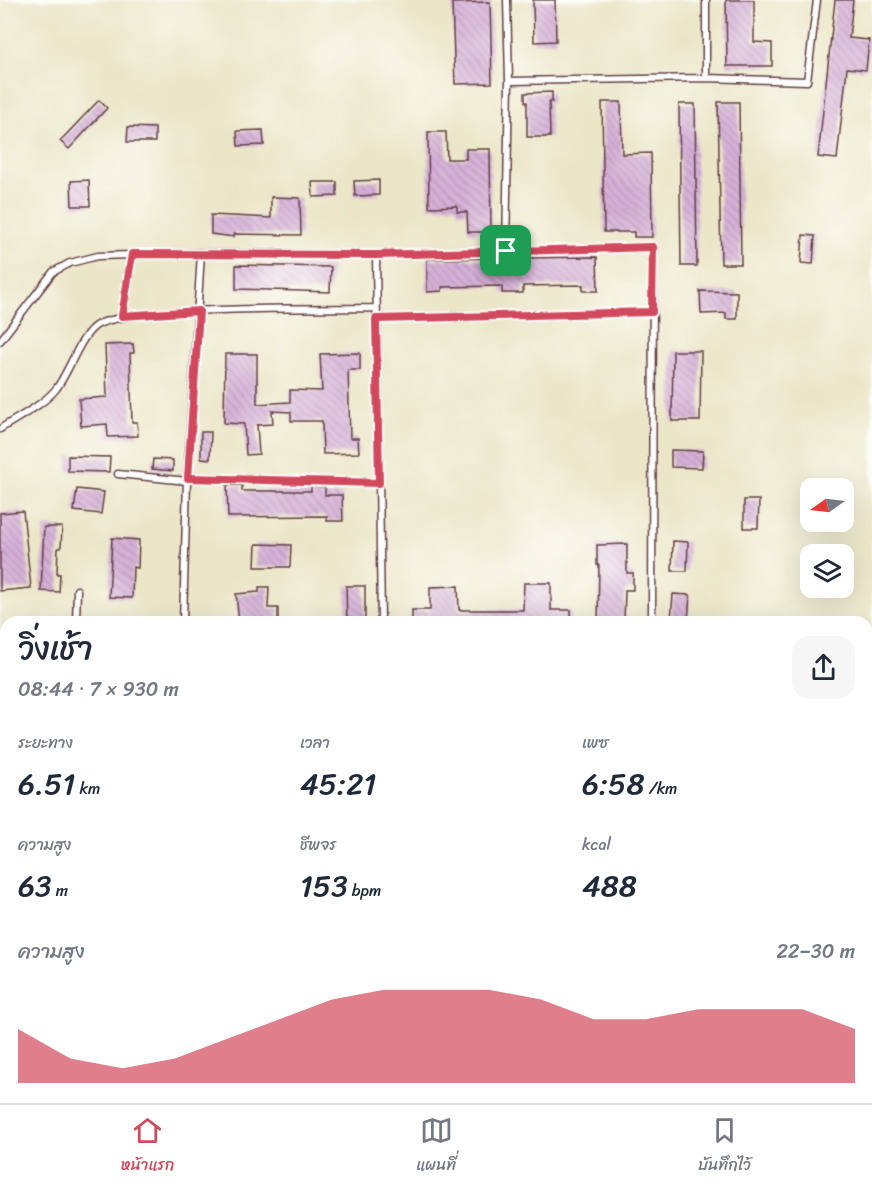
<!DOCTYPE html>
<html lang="th">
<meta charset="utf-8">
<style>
:root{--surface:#fff;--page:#f6f6f7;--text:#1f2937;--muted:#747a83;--line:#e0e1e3;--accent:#d1495b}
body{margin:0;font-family:Sriracha,"Playpen Sans Thai",sans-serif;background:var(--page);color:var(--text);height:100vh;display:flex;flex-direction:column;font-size:22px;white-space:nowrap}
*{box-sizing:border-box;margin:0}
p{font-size:20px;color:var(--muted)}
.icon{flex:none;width:33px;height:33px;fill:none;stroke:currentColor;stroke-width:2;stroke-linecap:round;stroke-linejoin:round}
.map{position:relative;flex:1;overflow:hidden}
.drawer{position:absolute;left:0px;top:616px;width:873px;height:488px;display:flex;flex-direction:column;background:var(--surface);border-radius:18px 18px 0 0;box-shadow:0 6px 24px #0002}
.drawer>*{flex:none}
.needle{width:39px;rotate:256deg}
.tools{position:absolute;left:800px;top:478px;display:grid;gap:12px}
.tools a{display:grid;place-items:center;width:54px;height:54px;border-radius:12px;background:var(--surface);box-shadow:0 6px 24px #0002;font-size:30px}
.pin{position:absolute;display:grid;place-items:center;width:51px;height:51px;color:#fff;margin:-26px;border-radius:12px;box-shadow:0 3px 9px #0006}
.round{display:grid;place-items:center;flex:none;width:63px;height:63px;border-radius:18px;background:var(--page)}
.overview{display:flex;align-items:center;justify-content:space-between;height:102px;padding:0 18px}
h1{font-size:33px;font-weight:600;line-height:45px}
.stats{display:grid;grid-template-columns:repeat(3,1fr);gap:9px;height:102px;padding:6px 18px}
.stats div{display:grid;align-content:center}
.stats b{font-size:30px;font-weight:600}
.stats small{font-size:16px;font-weight:400}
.stats p{font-size:16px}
.chart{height:168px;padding:12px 18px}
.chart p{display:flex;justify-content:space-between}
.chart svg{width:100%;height:108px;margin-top:6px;fill:var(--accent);opacity:.7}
.menu{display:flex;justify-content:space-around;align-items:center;height:84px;border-top:2px solid var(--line);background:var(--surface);font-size:16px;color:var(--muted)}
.menu a{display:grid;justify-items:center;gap:3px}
.menu .active{color:var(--accent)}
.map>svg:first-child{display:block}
.building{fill:url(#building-back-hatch)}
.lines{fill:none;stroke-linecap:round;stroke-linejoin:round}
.service-casing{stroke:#623d43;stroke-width:9}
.service{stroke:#fff;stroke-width:6}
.route-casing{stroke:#fff;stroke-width:12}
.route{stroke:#d1495b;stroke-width:8}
</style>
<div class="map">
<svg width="872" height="1103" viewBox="0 0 872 1103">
<defs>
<pattern id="building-back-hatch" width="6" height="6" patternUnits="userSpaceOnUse" patternTransform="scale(1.5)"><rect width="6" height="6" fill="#d7b2d9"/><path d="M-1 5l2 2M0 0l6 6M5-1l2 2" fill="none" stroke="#b090b0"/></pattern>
</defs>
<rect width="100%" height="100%" fill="#fdfcf7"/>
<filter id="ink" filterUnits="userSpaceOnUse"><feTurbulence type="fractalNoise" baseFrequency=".0167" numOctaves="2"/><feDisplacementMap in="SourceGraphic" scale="12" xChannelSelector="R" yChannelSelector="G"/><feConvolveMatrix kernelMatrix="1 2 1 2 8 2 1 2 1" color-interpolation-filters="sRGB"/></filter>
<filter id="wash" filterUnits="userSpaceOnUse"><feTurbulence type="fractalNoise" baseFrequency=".008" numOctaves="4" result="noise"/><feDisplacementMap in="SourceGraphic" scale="24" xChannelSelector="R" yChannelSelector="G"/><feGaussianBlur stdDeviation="1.35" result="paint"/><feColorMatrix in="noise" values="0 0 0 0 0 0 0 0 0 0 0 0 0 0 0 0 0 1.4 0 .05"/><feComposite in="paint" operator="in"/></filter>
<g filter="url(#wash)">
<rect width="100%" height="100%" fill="#ebe6c8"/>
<g id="blocks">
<path class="building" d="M533 0H555L556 41 534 42Z
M726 0H754V42L772 43V66H727Z
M835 0H853L849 38 869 40 866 70 847 68 837 159 818 157Z
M490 2 492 83 455 84 452 3Z
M552 92V102H549L550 137H527V102H525V93Z
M99 100 107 108 69 149 60 141Z
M602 102H621L622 154 651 153 652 237H634V232H604Z
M718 102H739L741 264H721Z
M679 104H695L697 266H681Z
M128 127 155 128V142H127Z
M263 130 264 145 238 146 237 131Z
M428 132H446L447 159H466V149H490L491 232H468L467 212H457V206L429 207Z
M89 180 90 206H72L71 181Z
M379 180V195L355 196 354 181Z
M312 182H337V196L313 197Z
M271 197 300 198 301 235 234 234V237L211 234V215L271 218Z
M803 235 815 236 813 264 801 263Z
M597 257 598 291H583V285L523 286V293H502V286L442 287V291L427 292V259Z
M236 265 331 267 330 292 236 289Z
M700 291 737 292V319H726V313L701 314Z
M133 344 134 353H130L132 422H137L138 436 108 437 107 424 81 426 79 399 107 397 105 345Z
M673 351H701L700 421H672Z
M360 353V370H348L350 438H358L359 453 323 454 322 421H291V412L272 411 273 424 257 425 259 454 246 455 244 424 224 423 225 354H257V404L290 402V390L322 391 320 354Z
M201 432H211L210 459 201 458Z
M671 450 703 451 702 468 671 467Z
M68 456 110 457 109 472 68 471Z
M153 459 173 460V471L152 469Z
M227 485H242V491H311V486L325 487V495H342L343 521H327V516L228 517Z
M77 489 104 492 101 514 74 511Z
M744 500H759L758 528H744Z
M23 511 31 588 0 591V513Z
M44 527H62L61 548H58L57 574H60L59 592 41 591Z
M112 538 139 540 138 568 133 567 132 598 109 597Z
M673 541 688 542 687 571H672Z
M256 544 291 545 290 567H255Z
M627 544V573H633V590H625L624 622H598L599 565H597V545Z
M524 583H551V610H571V622H412V610H430V587L458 586 459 610H523Z
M346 586H365V622H347Z
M259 587H269L268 608H278V622H239L236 594 259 592Z
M673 594 690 595 688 621 671 620Z"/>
</g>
</g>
<g filter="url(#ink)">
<use href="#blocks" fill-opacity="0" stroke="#623d43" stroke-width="1.5"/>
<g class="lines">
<defs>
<path id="service" d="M706 78V0
M509 81 706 78 807 81 817 0
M506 251 509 81 507 0
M376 255 381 622
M122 317 132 254
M377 319 652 312
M0 341 53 272 70 263 98 256 201 253 376 255 653 247 652 622
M0 429C18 417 42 406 56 389 69 372 79 339 94 327 119 305 331 309 376 308
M118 474 187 481
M188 478 379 483
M76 622 77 590
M183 622 187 481 201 253
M0 676H6
M0 845H6
M867 922 872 951
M867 1075 872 1052
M0 1084 6 1092
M10 1098 14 1103
M287 1103 288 1098
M382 1103V1098
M487 1103 488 1098
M684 1103 686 1098
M861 1103 862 1098"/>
</defs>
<use href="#service" class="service-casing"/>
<use href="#service" class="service"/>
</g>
</g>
<g class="lines" filter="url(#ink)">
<defs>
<path id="route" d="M653 247 652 312 376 319 379 483 188 478 199 311 122 316 132 254 376 255Z"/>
</defs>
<use href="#route" class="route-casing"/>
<use href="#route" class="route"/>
</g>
</svg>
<div class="tools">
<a><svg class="needle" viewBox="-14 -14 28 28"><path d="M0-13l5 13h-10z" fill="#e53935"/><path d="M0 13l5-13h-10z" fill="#747a83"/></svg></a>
<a><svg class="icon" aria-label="layers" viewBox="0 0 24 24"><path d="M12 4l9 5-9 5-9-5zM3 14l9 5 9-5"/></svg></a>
</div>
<div class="pin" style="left:506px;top:251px;background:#1e9e55"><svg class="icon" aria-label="arrive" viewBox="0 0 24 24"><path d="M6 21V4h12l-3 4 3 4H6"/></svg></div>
<section class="drawer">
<div class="overview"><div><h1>วิ่งเช้า</h1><p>08:44 · 7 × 930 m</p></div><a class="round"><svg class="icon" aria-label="share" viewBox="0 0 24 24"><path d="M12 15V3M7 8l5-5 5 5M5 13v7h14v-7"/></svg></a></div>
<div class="stats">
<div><p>ระยะทาง</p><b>6.51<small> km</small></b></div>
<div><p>เวลา</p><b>45:21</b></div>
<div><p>เพซ</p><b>6:58<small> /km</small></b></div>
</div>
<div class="stats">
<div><p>ความสูง</p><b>63<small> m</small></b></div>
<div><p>ชีพจร</p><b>153<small> bpm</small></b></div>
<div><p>kcal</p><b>488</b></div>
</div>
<div class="chart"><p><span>ความสูง</span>22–30 m</p>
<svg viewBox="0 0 160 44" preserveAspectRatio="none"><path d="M0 44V22L10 34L20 38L30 34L40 26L50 18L60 10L70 6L80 6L90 6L100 10L110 18L120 18L130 14L140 14L150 14L160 22V44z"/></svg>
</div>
</section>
</div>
<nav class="menu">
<a class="active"><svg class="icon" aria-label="home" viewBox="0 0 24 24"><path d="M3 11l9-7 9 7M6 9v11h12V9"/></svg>หน้าแรก</a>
<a><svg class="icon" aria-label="map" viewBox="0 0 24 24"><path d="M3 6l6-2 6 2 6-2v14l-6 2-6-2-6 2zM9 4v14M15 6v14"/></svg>แผนที่</a>
<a><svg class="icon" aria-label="saved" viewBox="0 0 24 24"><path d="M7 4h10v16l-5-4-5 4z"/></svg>บันทึกไว้</a>
</nav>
